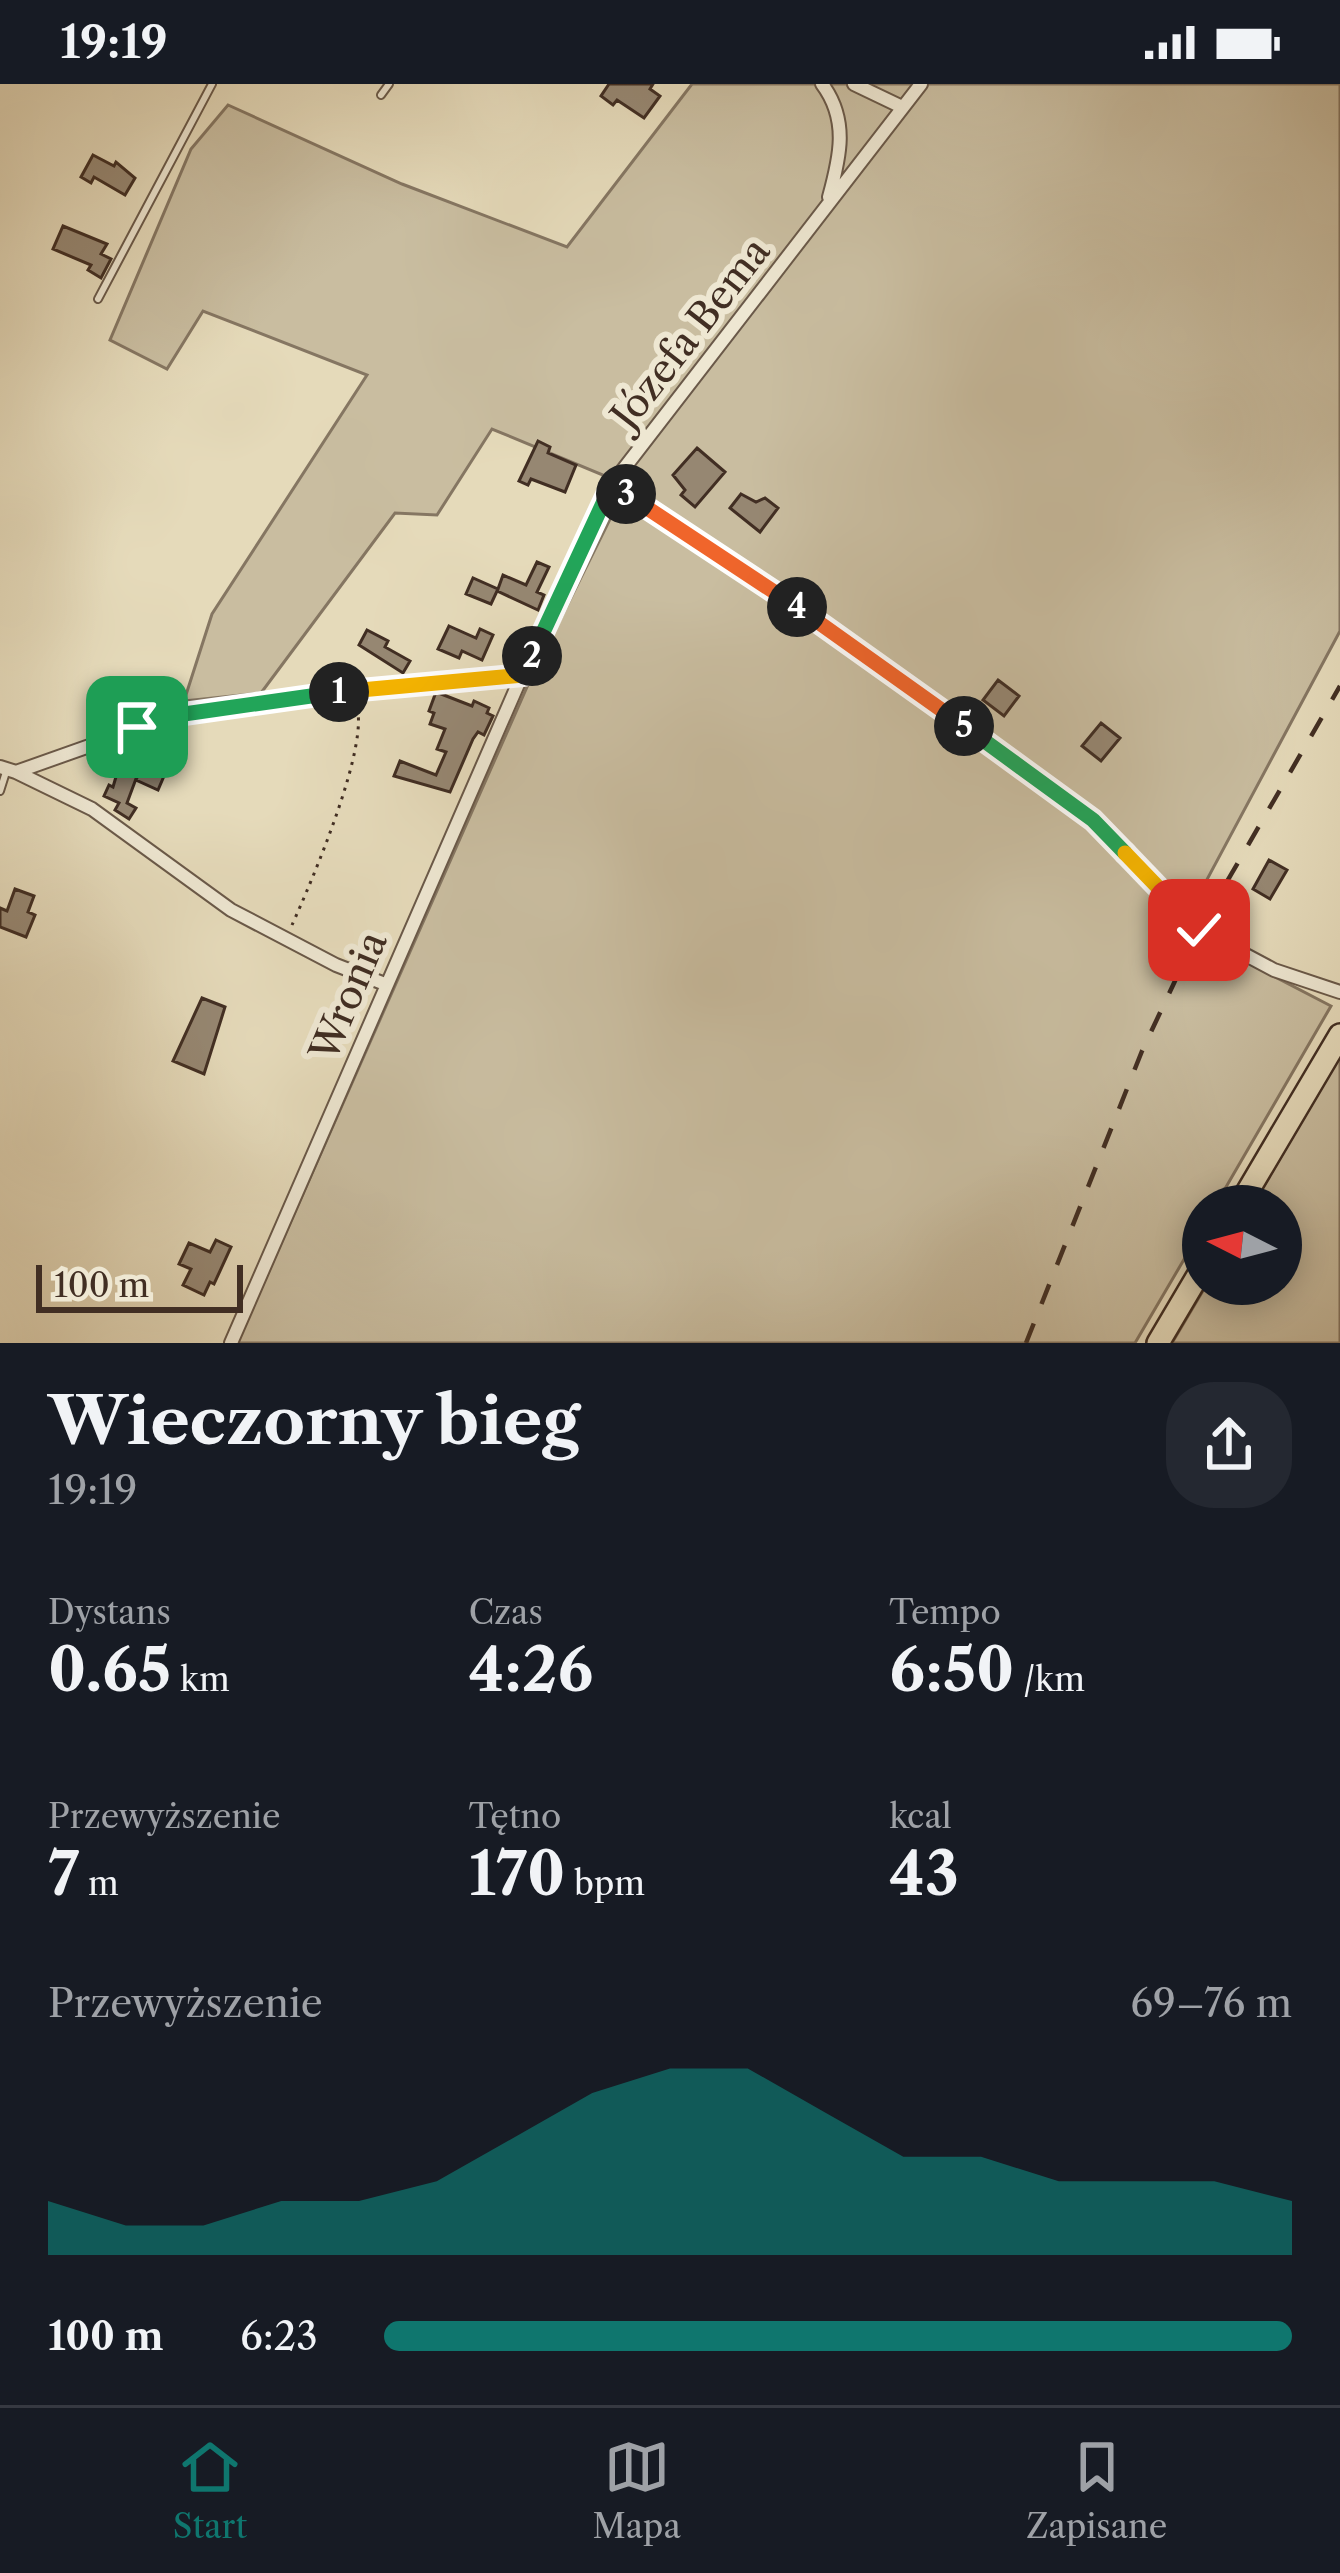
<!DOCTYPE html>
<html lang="pl">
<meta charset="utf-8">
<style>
:root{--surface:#171b24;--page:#242831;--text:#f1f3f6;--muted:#9ea1a6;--line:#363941;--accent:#0f766e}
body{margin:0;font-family:"Libre Caslon Text",serif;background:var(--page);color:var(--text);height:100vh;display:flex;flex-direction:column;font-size:45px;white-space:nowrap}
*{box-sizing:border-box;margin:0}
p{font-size:39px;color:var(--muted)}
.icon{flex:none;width:66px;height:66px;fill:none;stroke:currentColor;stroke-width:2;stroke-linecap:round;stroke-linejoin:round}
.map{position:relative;height:1259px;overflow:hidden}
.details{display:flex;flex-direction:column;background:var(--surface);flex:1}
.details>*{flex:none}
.needle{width:78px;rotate:276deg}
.controls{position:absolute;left:1182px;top:1101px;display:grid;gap:24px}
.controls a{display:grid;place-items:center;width:120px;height:120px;border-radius:50%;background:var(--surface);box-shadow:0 6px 30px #0003;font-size:60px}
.scale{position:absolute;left:36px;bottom:30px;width:207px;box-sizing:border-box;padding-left:12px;border:6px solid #412e23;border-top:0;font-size:33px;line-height:42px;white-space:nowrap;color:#412e23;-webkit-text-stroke:9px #eee7d2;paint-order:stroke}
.pin{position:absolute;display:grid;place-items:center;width:102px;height:102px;color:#fff;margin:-51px;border-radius:24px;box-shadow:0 6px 18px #0006}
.km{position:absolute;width:60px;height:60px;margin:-30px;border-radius:50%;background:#222;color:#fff;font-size:33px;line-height:60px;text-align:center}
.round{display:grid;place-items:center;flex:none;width:126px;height:126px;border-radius:48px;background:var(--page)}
.head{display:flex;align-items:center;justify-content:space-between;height:204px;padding:0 48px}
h1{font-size:66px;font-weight:700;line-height:90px}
.figures{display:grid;grid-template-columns:repeat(3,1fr);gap:18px;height:204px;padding:12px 48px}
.figures div{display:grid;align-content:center}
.figures b{font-size:60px;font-weight:700}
.figures small{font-size:33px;font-weight:400}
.figures p{font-size:33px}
.chart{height:336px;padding:24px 48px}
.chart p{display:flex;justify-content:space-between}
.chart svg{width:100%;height:216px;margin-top:12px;fill:var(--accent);opacity:.7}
ul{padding:0 48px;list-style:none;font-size:39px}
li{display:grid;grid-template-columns:192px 144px 1fr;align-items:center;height:90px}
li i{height:30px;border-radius:15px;background:var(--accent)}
.status{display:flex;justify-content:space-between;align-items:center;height:84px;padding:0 60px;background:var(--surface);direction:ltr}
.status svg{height:33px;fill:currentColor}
.tab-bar{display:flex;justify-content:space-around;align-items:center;height:168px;border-top:3px solid var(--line);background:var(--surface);font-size:33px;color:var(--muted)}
.tab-bar a{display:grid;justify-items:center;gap:6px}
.tab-bar .selected{color:var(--accent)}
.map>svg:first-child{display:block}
.green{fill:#c9bda0;stroke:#857662;stroke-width:3}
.building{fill:#968772;stroke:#412e23;stroke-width:3}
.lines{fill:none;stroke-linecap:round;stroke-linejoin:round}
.lane-casing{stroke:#6a5949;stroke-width:10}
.street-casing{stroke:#6a5949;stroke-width:16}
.primary-casing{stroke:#412e23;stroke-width:26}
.path{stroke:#412e23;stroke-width:3;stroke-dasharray:3 6;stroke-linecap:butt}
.lane{stroke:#eee7d2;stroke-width:6}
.street{stroke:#eee7d2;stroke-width:12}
.primary{stroke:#e5daba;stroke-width:21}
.rail{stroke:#412e23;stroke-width:4.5;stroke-dasharray:21 21;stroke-linecap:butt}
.split-1-casing{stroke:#fff;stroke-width:24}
.split-2-casing{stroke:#fff;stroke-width:24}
.split-3-casing{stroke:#fff;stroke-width:24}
.split-4-casing{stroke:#fff;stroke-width:24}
.split-5-casing{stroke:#fff;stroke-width:24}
.split-6-casing{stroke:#fff;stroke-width:24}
.split-7-casing{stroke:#fff;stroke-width:24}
.split-1{stroke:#22a559;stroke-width:15}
.split-2{stroke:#f5b400;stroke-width:15}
.split-3{stroke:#22a559;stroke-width:15}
.split-4{stroke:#f0652b;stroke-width:15}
.split-5{stroke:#f0652b;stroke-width:15}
.split-6{stroke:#22a559;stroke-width:15}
.split-7{stroke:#f5b400;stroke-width:15}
.labels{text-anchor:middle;stroke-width:12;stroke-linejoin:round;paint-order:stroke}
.street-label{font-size:39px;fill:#412e23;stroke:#eee7d2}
</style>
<div class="status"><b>19:19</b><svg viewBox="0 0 49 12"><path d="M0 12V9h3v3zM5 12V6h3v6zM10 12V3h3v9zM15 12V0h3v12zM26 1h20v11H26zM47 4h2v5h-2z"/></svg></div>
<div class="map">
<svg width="1340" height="1259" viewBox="0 0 1340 1259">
<rect width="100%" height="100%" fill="#e5daba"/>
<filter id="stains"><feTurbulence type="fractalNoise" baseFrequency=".00167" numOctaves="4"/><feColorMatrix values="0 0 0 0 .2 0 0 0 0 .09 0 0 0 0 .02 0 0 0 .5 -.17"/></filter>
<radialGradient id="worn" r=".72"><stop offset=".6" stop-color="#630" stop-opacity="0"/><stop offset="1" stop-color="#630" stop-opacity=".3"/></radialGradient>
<path class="green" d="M692 0H1340V547L1181 844 1331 922 1215 1122H1203V1143L1135 1259H237L531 594 627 401 492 345 437 431 395 429 261 609 184 617 212 530 367 291 203 227 167 285 110 256 191 65 228 21 402 100 567 163Z
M1340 972V1259H1172L1207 1200H1281V1122H1252Z"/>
<path class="building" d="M609 0H653L650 5 660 12 644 34 617 16 613 21 601 12Z
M93 71 114 82 116 78 135 94 125 111 94 93 91 99 81 93Z
M63 142 107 160 101 170 111 175 101 194 88 186 91 181 53 165Z
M538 357 550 363 548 369 576 381 565 408 531 395 528 401 519 397Z
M697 364 725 388 695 423 681 411 685 406 673 391Z
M741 410 756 418 765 414 778 424 760 448 730 424Z
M537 478 549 483 537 508 544 511 538 526 497 507 491 520 466 510 473 494 498 505 503 491 526 501Z
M449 542 476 554 480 545 493 551 482 576 462 567 459 574 438 565Z
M367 546 388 557 385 563 410 577 403 589 359 561Z
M998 596 1019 612 1004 632 983 616Z
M436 608 472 622 474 617 489 624 487 629 493 632 484 651 478 648 473 655 450 708 394 692 400 677 436 691 446 668 437 665 445 645 430 640 434 629 429 627Z
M1101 639 1120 654 1101 677 1082 662Z
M155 654 166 659 156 680 167 685 158 706 136 696Z
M118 686 137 692 127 719 136 724 129 735 115 726 119 719 104 712 109 701 113 703Z
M1269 776 1287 786 1270 815 1253 805Z
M15 805 34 812 28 828 35 831 26 853 0 843V824L7 827Z
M202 914 225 923 204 990 173 977Z
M216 1156 231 1163 214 1200 210 1198 204 1211 183 1201 191 1185 179 1180 189 1159 210 1168Z"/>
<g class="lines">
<defs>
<path id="lane" d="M381 11 389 0
M98 215 212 0
M0 707 6 688"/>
<path id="street" d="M822 0C849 36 840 73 829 113
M854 0 902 23
M612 400 814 533 1093 736 1199 846 1274 886 1340 908
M0 683 16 688 177 631 390 601 522 591 612 400 921 0
M16 688 92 725 231 826 336 881 385 900
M231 1259 522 591"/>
<path id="primary" d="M1239 1122 1340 951
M1158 1259 1203 1183"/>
</defs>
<use href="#lane" class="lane-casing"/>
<use href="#street" class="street-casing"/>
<use href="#primary" class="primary-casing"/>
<path class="path" d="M292 841C310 801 374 654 355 618"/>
<use href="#lane" class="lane"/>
<use href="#street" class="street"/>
<use href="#primary" class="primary"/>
<path class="rail" d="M1026 1259 1142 967 1199 846 1340 602"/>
</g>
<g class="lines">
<defs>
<path id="split-1" d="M137 643 177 631 339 608"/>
<path id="split-2" d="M339 608 523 591 532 572"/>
<path id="split-3" d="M532 572 612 400 626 410"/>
<path id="split-4" d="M626 410 797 523"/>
<path id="split-5" d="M797 523 964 642"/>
<path id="split-6" d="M964 642 1093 736 1125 769"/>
<path id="split-7" d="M1125 769 1199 846"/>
</defs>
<use href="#split-1" class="split-1-casing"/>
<use href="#split-2" class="split-2-casing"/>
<use href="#split-3" class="split-3-casing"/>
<use href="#split-4" class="split-4-casing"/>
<use href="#split-5" class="split-5-casing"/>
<use href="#split-6" class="split-6-casing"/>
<use href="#split-7" class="split-7-casing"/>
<use href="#split-1" class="split-1"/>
<use href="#split-2" class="split-2"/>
<use href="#split-3" class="split-3"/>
<use href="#split-4" class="split-4"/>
<use href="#split-5" class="split-5"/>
<use href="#split-6" class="split-6"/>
<use href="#split-7" class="split-7"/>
</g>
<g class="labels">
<g class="street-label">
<text transform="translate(690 249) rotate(-52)" y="14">Józefa Bema</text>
<text transform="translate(348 912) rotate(-67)" y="14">Wronia</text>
</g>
</g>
<rect width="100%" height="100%" filter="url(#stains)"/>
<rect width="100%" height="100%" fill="url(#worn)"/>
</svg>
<div class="controls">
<a><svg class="needle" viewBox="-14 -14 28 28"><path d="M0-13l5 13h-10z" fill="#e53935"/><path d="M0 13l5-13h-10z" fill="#9ea1a6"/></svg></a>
</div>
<div class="scale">100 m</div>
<div class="pin" style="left:137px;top:643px;background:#1e9e55"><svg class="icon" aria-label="arrive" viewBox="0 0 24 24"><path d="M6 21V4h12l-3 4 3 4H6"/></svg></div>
<div class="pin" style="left:1199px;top:846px;background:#d93025"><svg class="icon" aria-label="check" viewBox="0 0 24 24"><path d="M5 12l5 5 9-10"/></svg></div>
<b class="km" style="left:339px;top:608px">1</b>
<b class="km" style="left:532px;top:572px">2</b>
<b class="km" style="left:626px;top:410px">3</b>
<b class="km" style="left:797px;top:523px">4</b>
<b class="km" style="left:964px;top:642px">5</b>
</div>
<section class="details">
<div class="head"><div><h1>Wieczorny bieg</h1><p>19:19</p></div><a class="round"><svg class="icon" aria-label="share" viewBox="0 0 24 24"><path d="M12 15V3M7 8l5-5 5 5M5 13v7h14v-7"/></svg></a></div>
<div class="figures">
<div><p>Dystans</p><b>0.65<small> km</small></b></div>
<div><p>Czas</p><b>4:26</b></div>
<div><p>Tempo</p><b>6:50<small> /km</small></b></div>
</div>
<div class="figures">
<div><p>Przewyższenie</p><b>7<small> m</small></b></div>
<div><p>Tętno</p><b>170<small> bpm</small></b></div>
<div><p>kcal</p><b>43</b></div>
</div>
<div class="chart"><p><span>Przewyższenie</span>69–76 m</p>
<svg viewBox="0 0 160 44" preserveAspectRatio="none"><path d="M0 44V33L10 38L20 38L30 33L40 33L50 29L60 20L70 11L80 6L90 6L100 15L110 24L120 24L130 29L140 29L150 29L160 33V44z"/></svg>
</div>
<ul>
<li><b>100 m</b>6:23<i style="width:100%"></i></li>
</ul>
</section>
<nav class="tab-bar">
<a class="selected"><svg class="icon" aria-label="home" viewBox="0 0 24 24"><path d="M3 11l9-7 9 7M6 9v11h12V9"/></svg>Start</a>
<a><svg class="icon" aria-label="map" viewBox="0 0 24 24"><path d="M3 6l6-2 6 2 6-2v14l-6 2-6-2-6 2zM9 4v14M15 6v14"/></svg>Mapa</a>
<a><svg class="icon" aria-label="saved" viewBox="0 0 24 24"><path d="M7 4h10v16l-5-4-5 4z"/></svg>Zapisane</a>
</nav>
